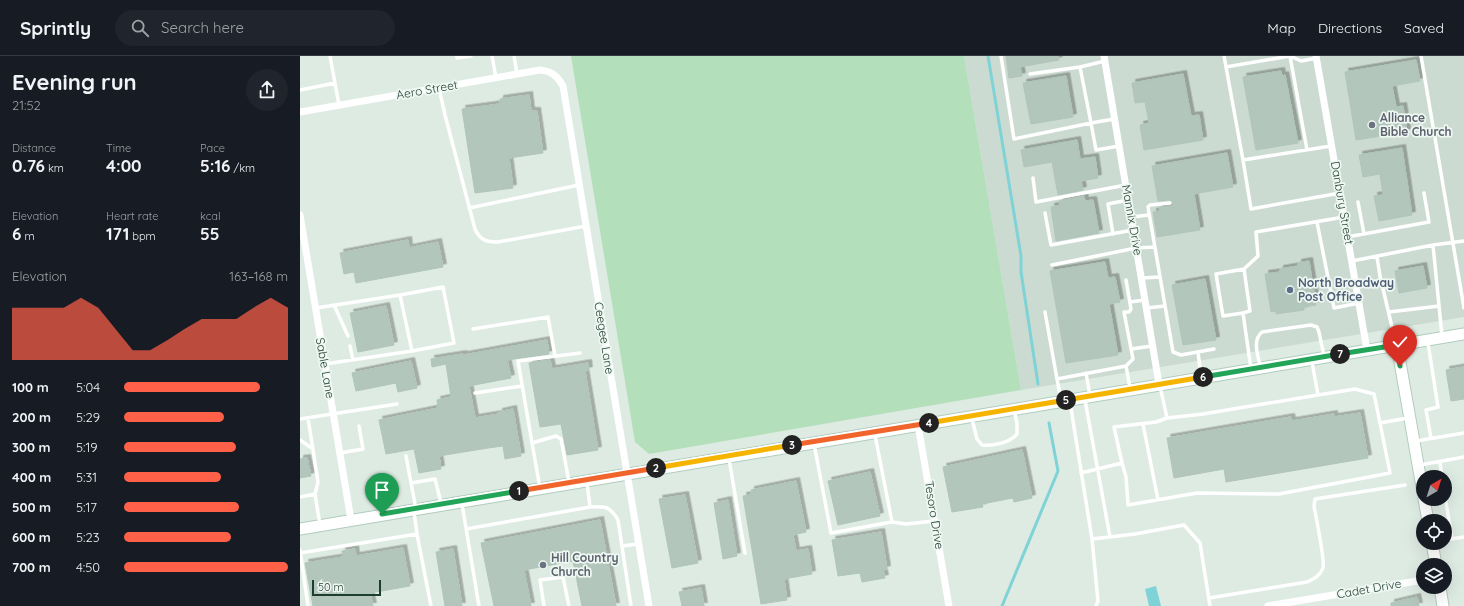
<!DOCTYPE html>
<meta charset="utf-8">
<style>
:root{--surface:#171b24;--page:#20242c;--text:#f1f3f6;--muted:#9ea1a6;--line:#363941;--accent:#ff6048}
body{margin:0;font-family:Quicksand,sans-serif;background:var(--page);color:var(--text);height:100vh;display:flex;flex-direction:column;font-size:15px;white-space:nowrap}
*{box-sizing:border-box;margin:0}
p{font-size:13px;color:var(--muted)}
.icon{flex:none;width:22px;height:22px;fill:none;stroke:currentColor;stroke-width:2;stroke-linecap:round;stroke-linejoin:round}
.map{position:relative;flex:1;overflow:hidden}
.details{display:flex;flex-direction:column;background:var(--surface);width:300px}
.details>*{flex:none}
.needle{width:26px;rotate:39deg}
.fabs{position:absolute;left:1116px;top:414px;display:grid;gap:8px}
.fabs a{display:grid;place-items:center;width:36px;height:36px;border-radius:50%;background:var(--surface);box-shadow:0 4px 16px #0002;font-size:20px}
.scale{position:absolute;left:12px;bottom:10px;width:69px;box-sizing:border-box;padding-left:4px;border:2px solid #1e3c30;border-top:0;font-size:11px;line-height:14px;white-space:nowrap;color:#1e3c30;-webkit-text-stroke:3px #eef7f2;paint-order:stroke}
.pin{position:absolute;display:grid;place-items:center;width:34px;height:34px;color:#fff;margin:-41px -17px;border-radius:50% 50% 50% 0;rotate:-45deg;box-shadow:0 0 4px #0007}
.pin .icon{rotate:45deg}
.km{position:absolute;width:20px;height:20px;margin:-10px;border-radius:50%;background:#222;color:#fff;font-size:11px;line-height:20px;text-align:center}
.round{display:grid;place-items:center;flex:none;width:42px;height:42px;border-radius:21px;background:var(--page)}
.summary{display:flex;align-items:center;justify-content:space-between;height:68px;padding:0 12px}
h1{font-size:22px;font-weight:800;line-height:30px}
.stats{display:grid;grid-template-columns:repeat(3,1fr);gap:6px;height:68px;padding:4px 12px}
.stats div{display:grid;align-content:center}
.stats b{font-size:17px;font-weight:800}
.stats small{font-size:11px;font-weight:400}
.stats p{font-size:11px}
.chart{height:112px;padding:8px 12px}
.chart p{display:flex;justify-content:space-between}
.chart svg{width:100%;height:72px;margin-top:4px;fill:var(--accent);opacity:.7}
ul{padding:0 12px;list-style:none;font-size:13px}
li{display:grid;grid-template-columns:64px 48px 1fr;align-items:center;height:30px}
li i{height:10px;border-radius:5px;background:var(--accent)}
header{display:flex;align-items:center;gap:24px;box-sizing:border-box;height:56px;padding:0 20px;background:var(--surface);border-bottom:1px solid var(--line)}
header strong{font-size:19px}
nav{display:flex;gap:22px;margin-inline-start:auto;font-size:14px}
.search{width:280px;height:36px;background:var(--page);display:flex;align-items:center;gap:10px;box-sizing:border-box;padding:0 14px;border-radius:22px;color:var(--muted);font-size:15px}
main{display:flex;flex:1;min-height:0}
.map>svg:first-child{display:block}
.built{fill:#ccdbd2}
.green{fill:#b4dfbb}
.water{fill:#7fd3d6}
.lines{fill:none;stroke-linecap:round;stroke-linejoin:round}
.stream{stroke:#7fd3d6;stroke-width:3}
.building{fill:#b3c6bc;stroke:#b0c5ba;filter:url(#shadow)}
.secondary-casing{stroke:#b0ccbe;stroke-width:13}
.lane{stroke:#fff;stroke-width:3.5}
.street{stroke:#fff;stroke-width:7}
.secondary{stroke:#fff;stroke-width:11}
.split-1-casing{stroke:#fff;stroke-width:8}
.split-2-casing{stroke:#fff;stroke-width:8}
.split-3-casing{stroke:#fff;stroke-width:8}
.split-4-casing{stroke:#fff;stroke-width:8}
.split-5-casing{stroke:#fff;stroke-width:8}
.split-6-casing{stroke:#fff;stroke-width:8}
.split-7-casing{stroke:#fff;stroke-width:8}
.split-8-casing{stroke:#fff;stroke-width:8}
.split-1{stroke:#22a559;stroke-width:5}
.split-2{stroke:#f0652b;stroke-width:5}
.split-3{stroke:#f5b400;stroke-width:5}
.split-4{stroke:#f0652b;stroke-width:5}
.split-5{stroke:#f5b400;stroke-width:5}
.split-6{stroke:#f5b400;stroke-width:5}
.split-7{stroke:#22a559;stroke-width:5}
.split-8{stroke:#22a559;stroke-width:5}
.worship-dot{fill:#6b7280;stroke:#eef7f2;stroke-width:1.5}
.service-dot{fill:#5c6f8a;stroke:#eef7f2;stroke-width:1.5}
.labels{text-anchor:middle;stroke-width:3.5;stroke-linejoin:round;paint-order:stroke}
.street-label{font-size:12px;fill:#1e3c30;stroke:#eef7f2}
.worship-label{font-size:12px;font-weight:bold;fill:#5b616d;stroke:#eef7f2;text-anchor:start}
.service-label{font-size:12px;font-weight:bold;fill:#4e5e75;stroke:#eef7f2;text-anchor:start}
</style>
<header>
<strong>Sprintly</strong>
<div class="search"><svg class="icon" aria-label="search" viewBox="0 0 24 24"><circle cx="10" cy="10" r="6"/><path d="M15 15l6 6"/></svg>Search here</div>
<nav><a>Map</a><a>Directions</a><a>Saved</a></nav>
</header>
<main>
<section class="details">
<div class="summary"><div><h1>Evening run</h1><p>21:52</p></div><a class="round"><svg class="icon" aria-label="share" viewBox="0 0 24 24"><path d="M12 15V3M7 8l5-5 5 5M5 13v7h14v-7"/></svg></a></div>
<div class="stats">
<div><p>Distance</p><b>0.76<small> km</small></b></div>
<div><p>Time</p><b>4:00</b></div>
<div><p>Pace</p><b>5:16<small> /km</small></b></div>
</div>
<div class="stats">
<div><p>Elevation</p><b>6<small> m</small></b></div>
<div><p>Heart rate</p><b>171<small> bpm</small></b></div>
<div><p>kcal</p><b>55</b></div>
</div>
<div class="chart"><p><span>Elevation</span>163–168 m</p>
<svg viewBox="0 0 160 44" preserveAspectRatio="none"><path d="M0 44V12L10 12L20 12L30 12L40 6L50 12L60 25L70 38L80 38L90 32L100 25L110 19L120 19L130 19L140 12L150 6L160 12V44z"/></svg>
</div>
<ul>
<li><b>100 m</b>5:04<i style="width:83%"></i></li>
<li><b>200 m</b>5:29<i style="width:61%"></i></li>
<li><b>300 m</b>5:19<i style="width:68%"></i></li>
<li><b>400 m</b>5:31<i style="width:59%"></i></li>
<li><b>500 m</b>5:17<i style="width:70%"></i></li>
<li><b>600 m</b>5:23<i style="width:65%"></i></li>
<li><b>700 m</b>4:50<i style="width:100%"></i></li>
</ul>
</section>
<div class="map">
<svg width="1164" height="550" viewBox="0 0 1164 550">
<defs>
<filter id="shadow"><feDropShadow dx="3.5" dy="-3.5" stdDeviation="0" flood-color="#0004"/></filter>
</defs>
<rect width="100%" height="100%" fill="#deebe3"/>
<path class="built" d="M664 0H1164V261L721 334Z"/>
<path class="green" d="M271 0H664L721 334 349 398 335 386Z"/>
<path class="water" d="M856 530 861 550H849L845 533Z"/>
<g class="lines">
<path class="stream" d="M688 0 721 200V216L738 328
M702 550 758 415 749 367"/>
</g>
<path class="building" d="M706 0H758L759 4 720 11 722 20 709 22Z
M1116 4 1120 25 1092 30 1096 51 1103 50 1107 76 1056 84 1045 16Z
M981 15 982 20 985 19 998 87 956 94 943 21Z
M883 18 891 60 899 59 903 84 844 94 840 69 849 67 845 46 835 47 832 27Z
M766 20 773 61 731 68 723 27Z
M229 39 231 55H237L243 97 209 102 213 132 175 137 162 53 200 48V43Z
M777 84 780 103 795 101 798 122 781 125 783 134 758 139 752 106 724 111 721 94Z
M1102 92 1112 159 1079 165 1074 140 1083 139 1080 118 1063 121 1059 99Z
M927 97 933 131 894 138 900 174 857 181 853 156 860 155 859 151 872 150 873 147 870 144 858 145 852 110Z
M784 140 785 145 793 144 799 177 756 185 751 151 760 149 759 145Z
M108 184 109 192 138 186 143 211 56 227 54 216 44 218 40 197Z
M1009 205 1016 249 1004 251V254L976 258V255L971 256 965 218 980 216V213L998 210V207Z
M805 206 808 222 815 221 820 246 809 248 818 299 766 307 750 215Z
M1123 210 1127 232 1099 237 1095 215Z
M905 223 916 284 883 289 872 229Z
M86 250 94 289 58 296 50 257Z
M247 284 249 298 207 304 211 322 169 330 175 362 199 358V356L213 353 221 400 205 403 203 390 188 392 139 400 141 413 119 417 114 393 86 398 79 364 138 352 137 344 151 341 146 308 132 311 131 303 163 298 164 299Z
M250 304 252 313 288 307 289 314 285 315 298 394 267 399 261 368 240 371 229 307Z
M111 305 117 332 98 336 96 327 56 335 52 317Z
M1164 311V343L1151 345 1146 314Z
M1060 357 1068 402 926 426 924 413 874 422 867 382 991 361 992 365 1034 358V361Z
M722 394 732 442 714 446 713 442 682 448 683 451 652 456 643 411Z
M7 402 11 420 0 422V403Z
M570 416 580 460 538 469 528 425Z
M496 425 506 476 493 479 496 495 508 493 512 518 484 523 487 544 461 548 443 440 451 439V434Z
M385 439 398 507 372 512 359 443Z
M428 444 437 500 423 503 414 447Z
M300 464 316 550H282L273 505 224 514 231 550H194L181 487Z
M581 476 587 513 583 514 585 522 562 526 560 517 538 520 532 484Z
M103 492 110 530 70 537 73 550H13L5 507 43 501 42 495 55 493 56 500Z
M153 493 162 550H145L136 496Z
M401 532 404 550H382L379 536Z
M1117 541 1119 550H1091V547Z"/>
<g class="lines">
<defs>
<path id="secondary" d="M1097 289 1123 437
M1124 443 1128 465
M0 473 1164 278
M1132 487 1136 509
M1140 531 1143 550"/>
</defs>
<use href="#secondary" class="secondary-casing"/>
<path class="lane" d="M30 0 39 49
M157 0V2L171 0
M192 0 196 22
M214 0 217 18
M701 0 714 83 791 67 796 94 819 90
M924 0 943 104 1031 90
M1121 0 1164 252
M805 5 780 11 791 67 814 63
M926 11 990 0
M730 18 780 11
M139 32 145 59 175 173C180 184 186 186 198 186L286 170
M0 34 35 27
M1007 94 990 0 1001 5 1017 2
M943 104 951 153 1040 137
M733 122 736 146 826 129
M1058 146 1064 178
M870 147 850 149 848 151 873 296 881 299 914 293
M169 152 279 129
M745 157 751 189 833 174
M831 161 849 159
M1017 166 1034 252 1059 247
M813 178 808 148 828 144
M1047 181 1129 166 1124 137
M1133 189 1142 280
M1077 201 1080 220 1096 288
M1052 205 1133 189 1164 185
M752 209 836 192 855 191
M944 213 950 255 943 257 951 313
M842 222 860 221
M100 239 143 231 154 287 112 295
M830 246 845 244
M34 249 48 280
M16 252 100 239 112 295 25 308
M846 252 865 250
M745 256 757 323 826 310 833 303 824 256H829L831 253 826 224
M1089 256 1139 250
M943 257 923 260 916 218 944 213 958 200 956 176 1044 161
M173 273 248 261 255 300
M1128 287 1138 351 1126 354 1131 382
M50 290 53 304
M831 293 852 290
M898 296 901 320
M826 310 830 332
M960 310C958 299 952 284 962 276L1011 269 1017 271 1019 276 1024 300
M786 317 790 340
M757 323 761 343
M175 337 222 330
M1018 339 1055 333 1074 338 1080 367 1108 362
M785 344 810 481
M770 346 792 483 798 545 796 550
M8 362 18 426 15 438 20 469
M867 362 903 358 1018 339 1012 306
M0 363 97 348
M672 363 677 383 682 389C693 390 710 387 717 378V367L714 354
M843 368 858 444
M0 384 13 393
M1116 385 1164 377
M232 387 218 305 280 297
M514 388 531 477 592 466 575 379
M40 397 63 393 59 370
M106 400 111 427
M429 403 445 497
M1140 406 1142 421
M822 407 826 421 828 449 897 437 979 438 1090 417 1080 367
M1120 409 1164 401
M781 417 822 407 814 371 856 366 867 362 860 330
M287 427 290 451C305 450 310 450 318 464L331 550
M240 432 232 387 256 380 261 383 269 426
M1145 440 1152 483
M0 441 15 438
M162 448 179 550
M116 453 111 427 135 423 141 447
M592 466 606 468 634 465
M166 473 290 451
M117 478 131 550
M792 483 835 478 884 469 900 487 910 550
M1145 484 1164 481
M322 490 338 488
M0 494 8 550
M0 497 117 478 114 456
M909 542 1007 526C1014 523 1020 520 1023 512 1025 504 1016 461 1014 450L1015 443 1105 429
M244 550 240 524 263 521 269 550"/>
<path class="street" d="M804 0 859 328
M1016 0 1067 294
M0 56 240 14C252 15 257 20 263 30L349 550
M0 159 51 464
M618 369 649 550
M968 550 1123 524"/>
<use href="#secondary" class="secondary"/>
</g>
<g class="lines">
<defs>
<path id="split-1" d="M82 458 219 435"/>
<path id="split-2" d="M219 435 356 412"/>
<path id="split-3" d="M356 412 492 389"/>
<path id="split-4" d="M492 389 629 367"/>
<path id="split-5" d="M629 367 766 344"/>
<path id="split-6" d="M766 344 903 321"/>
<path id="split-7" d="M903 321 1040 298"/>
<path id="split-8" d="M1040 298 1097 289 1100 310"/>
</defs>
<use href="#split-1" class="split-1-casing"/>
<use href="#split-2" class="split-2-casing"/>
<use href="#split-3" class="split-3-casing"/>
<use href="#split-4" class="split-4-casing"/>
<use href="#split-5" class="split-5-casing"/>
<use href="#split-6" class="split-6-casing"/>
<use href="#split-7" class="split-7-casing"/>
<use href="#split-8" class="split-8-casing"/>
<use href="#split-1" class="split-1"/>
<use href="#split-2" class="split-2"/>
<use href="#split-3" class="split-3"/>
<use href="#split-4" class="split-4"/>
<use href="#split-5" class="split-5"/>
<use href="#split-6" class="split-6"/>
<use href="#split-7" class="split-7"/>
<use href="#split-8" class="split-8"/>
</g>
<g class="worship-dot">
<circle cx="1072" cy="69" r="4"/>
<circle cx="243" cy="509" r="4"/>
</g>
<circle class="service-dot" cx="990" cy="234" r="4"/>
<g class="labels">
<g class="street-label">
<text transform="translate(127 34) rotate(-10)" y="4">Aero Street</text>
<text transform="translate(1042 147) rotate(80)" y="4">Danbury Street</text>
<text transform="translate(832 164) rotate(80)" y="4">Mannix Drive</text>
<text transform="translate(304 282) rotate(81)" y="4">Ceegee Lane</text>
<text transform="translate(25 312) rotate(80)" y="4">Sable Lane</text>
<text transform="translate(634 459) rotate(81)" y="4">Tesoro Drive</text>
<text transform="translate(1069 533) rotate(-10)" y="4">Cadet Drive</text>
</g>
<g class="worship-label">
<text x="1080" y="66">Alliance<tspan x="1080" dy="14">Bible Church</tspan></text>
<text x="251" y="506">Hill Country<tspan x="251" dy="14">Church</tspan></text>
</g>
<g class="service-label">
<text x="998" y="231">North Broadway<tspan x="998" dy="14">Post Office</tspan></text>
</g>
</g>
</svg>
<div class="fabs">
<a><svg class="needle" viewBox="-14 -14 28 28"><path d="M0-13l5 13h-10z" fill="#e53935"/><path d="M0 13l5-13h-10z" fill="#9ea1a6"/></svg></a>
<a><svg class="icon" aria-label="locate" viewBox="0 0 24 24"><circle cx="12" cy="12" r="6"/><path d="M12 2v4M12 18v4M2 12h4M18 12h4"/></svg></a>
<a><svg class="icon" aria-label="layers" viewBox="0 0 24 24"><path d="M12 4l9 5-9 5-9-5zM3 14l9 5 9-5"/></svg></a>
</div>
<div class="scale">50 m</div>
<div class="pin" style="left:82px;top:458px;background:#1e9e55"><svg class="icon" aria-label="arrive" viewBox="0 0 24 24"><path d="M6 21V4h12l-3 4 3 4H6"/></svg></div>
<div class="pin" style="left:1100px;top:310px;background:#d93025"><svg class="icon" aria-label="check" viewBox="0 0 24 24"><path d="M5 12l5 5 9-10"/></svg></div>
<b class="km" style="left:219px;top:435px">1</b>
<b class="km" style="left:356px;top:412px">2</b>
<b class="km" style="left:492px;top:389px">3</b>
<b class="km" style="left:629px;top:367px">4</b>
<b class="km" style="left:766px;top:344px">5</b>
<b class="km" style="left:903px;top:321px">6</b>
<b class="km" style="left:1040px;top:298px">7</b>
</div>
</main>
